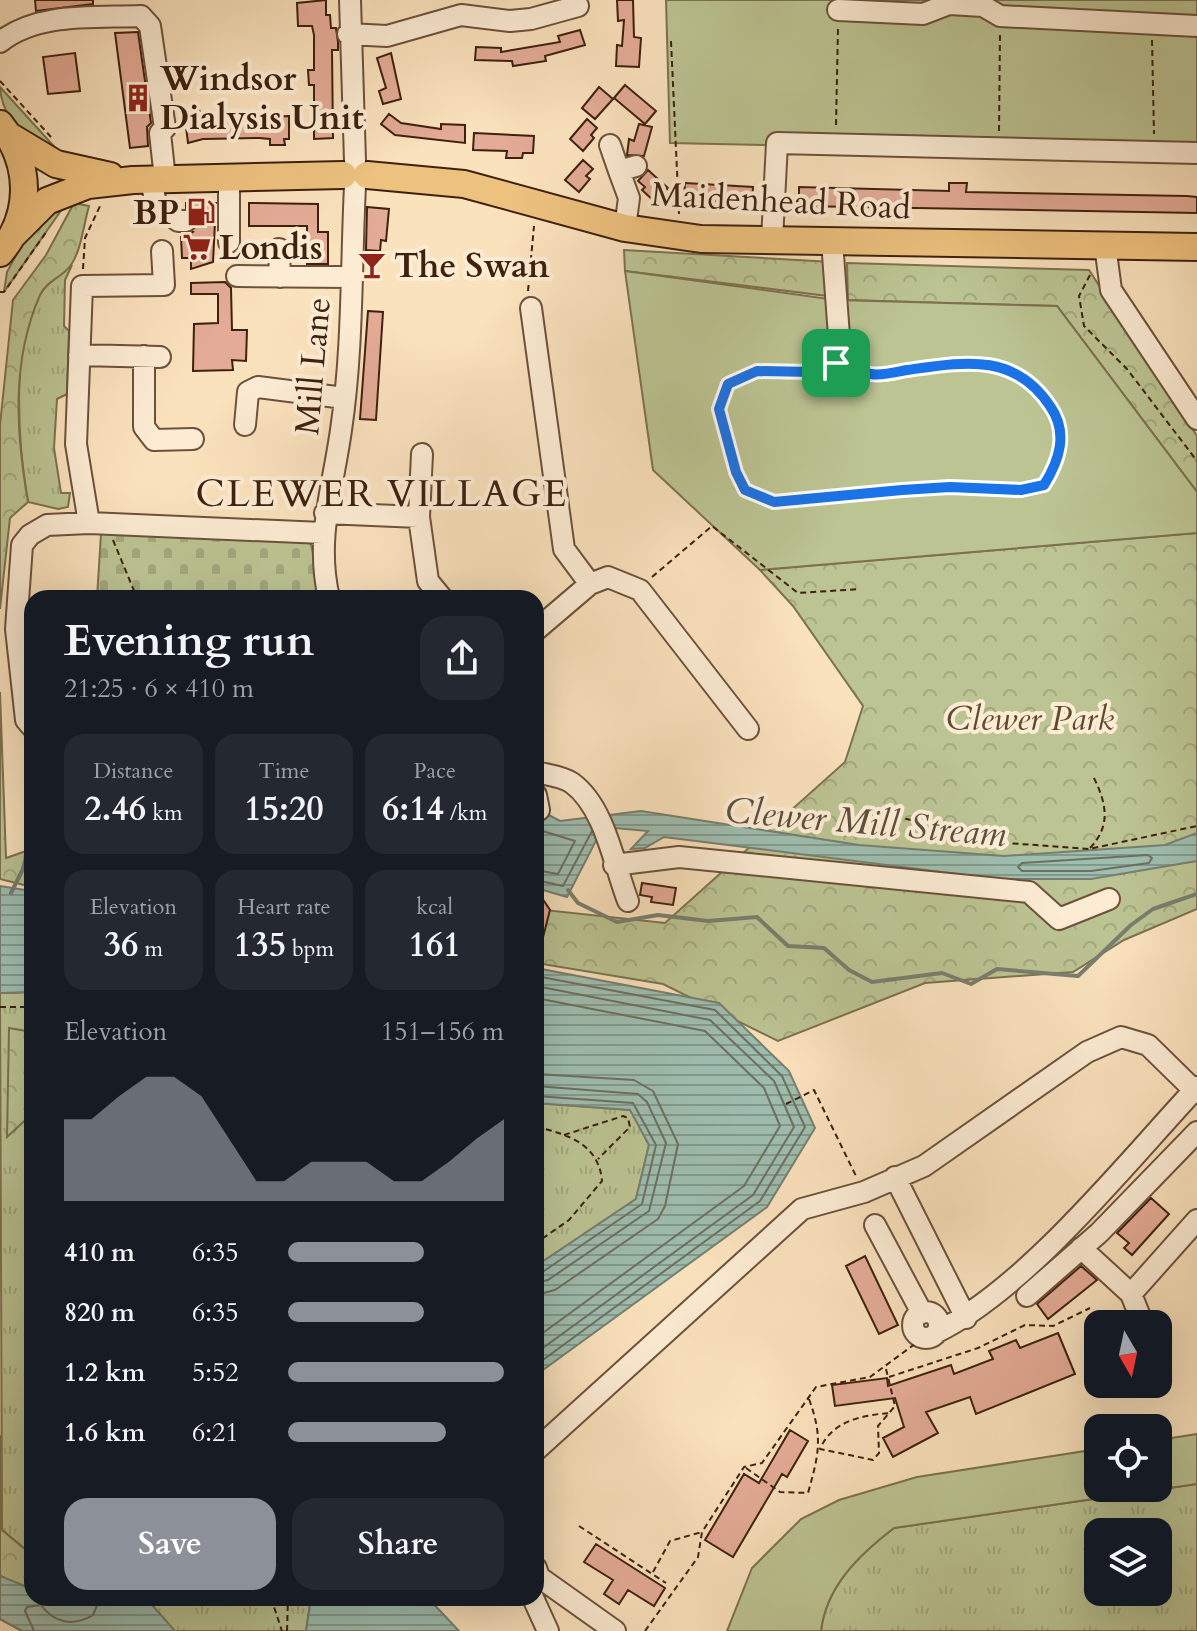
<!DOCTYPE html>
<meta charset="utf-8">
<style>
:root{--surface:#171b24;--page:#242831;--text:#f1f3f6;--muted:#9ea1a6;--accent:#8c9099}
body{margin:0;font-family:Cardo,serif;background:var(--page);color:var(--text);height:100vh;display:flex;flex-direction:column;font-size:30px;white-space:nowrap}
*{box-sizing:border-box;margin:0}
p{font-size:26px;color:var(--muted)}
.icon{flex:none;width:44px;height:44px;fill:none;stroke:currentColor;stroke-width:2;stroke-linecap:round;stroke-linejoin:round}
.map{position:relative;flex:1;overflow:hidden}
.panel{position:absolute;left:24px;top:590px;width:520px;height:1016px;display:flex;flex-direction:column;background:var(--surface);border-radius:24px;box-shadow:0 8px 32px #0002}
.panel>*{flex:none}
.needle{width:52px;rotate:171deg}
.fabs{position:absolute;left:1084px;top:1310px;display:grid;gap:16px}
.fabs a{display:grid;place-items:center;width:88px;height:88px;border-radius:16px;background:var(--surface);box-shadow:0 8px 32px #0002;font-size:40px}
.pin{position:absolute;display:grid;place-items:center;width:68px;height:68px;color:#fff;margin:-34px;border-radius:16px;box-shadow:0 4px 12px #0006}
.round{display:grid;place-items:center;flex:none;width:84px;height:84px;border-radius:24px;background:var(--page)}
.head{display:flex;align-items:center;justify-content:space-between;height:136px;padding:0 40px}
h1{font-size:44px;font-weight:700;line-height:60px}
.figures{display:grid;grid-template-columns:repeat(3,1fr);gap:12px;height:136px;padding:8px 40px}
.figures div{display:grid;align-content:center;border-radius:20px;background:var(--page);text-align:center}
.figures b{font-size:34px;font-weight:700}
.figures small{font-size:22px;font-weight:400}
.figures p{font-size:22px}
.chart{height:224px;padding:16px 40px}
.chart p{display:flex;justify-content:space-between}
.chart svg{width:100%;height:144px;margin-top:8px;fill:var(--accent);opacity:.7}
.primary-button{display:flex;gap:16px;margin-top:auto;padding:16px 40px}
.primary-button a{flex:1;height:92px;border-radius:24px;background:var(--accent);color:#fff;font-size:32px;font-weight:700;line-height:92px;text-align:center}
.primary-button a+a{background:var(--page);color:var(--text)}
ul{padding:0 40px;list-style:none;font-size:26px}
li{display:grid;grid-template-columns:128px 96px 1fr;align-items:center;height:60px}
li i{height:20px;border-radius:10px;background:var(--accent)}
.map>svg:first-child{display:block}
.grass{fill:url(#grass-tufts);stroke:#7d7250;stroke-width:2;fill-rule:evenodd}
.forest{fill:url(#forest-crowns);stroke:#7d7250;stroke-width:2}
.cemetery{fill:url(#cemetery-stones);stroke:#7d7250;stroke-width:2}
.garden{fill:#bcc493;stroke:#7d7250;stroke-width:2}
.water{fill:url(#water-rules);stroke:#787f6f;stroke-width:2}
.lines{fill:none;stroke-linecap:round;stroke-linejoin:round}
.shore{stroke:#6e705f;stroke-width:2}
.stream{stroke:#787f6f;stroke-width:4}
.building{fill:#e4ab96;stroke:#3e210e;stroke-width:2}
.minor-tunnel{stroke:#d4bb9a;stroke-width:20;stroke-dasharray:20 10;stroke-linecap:butt}
.minor-casing{stroke:#6d513a;stroke-width:24}
.major-casing{stroke:#3e210e;stroke-width:30}
.path{stroke:#3e210e;stroke-width:2;stroke-dasharray:6 4;stroke-linecap:butt}
.minor{stroke:#fcecd4;stroke-width:20}
.major{stroke:#edc17e;stroke-width:26}
.route-casing{stroke:#fff;stroke-width:16}
.route{stroke:#1a73e8;stroke-width:10}
.labels{text-anchor:middle;stroke-width:8;stroke-linejoin:round;paint-order:stroke}
.poi-label{font-size:34px;font-weight:bold;fill:#3e210e;stroke:#fcecd4;text-anchor:start}
.street-label{font-size:34px;fill:#3e210e;stroke:#fcecd4}
.park-label{font-size:34px;font-style:italic;fill:#5e4a2f;stroke:#fcecd4}
.water-label{font-size:36px;font-style:italic;fill:#5b503f;stroke:#fcecd4}
.quarter-label{font-size:38px;letter-spacing:2px;fill:#3e210e;stroke:#fcecd4}
</style>
<div class="map">
<svg width="1197" height="1631" viewBox="0 0 1197 1631">
<defs>
<pattern id="grass-tufts" width="24" height="20" patternUnits="userSpaceOnUse" patternTransform="scale(2)"><rect width="24" height="20" fill="#bcc493"/><path d="M3 7l-1-3M5 7V3M7 7l1-3M15 17l-1-3M17 17v-4M19 17l1-3" fill="none" stroke="#a3a87e"/></pattern>
<pattern id="forest-crowns" width="20" height="18" patternUnits="userSpaceOnUse" patternTransform="scale(2)"><rect width="20" height="18" fill="#bcc493"/><path d="M2 6a3 3 0 1 1 6 0M12 15a3 3 0 1 1 6 0" fill="none" stroke="#a3a87e"/></pattern>
<pattern id="cemetery-stones" width="16" height="16" patternUnits="userSpaceOnUse" patternTransform="scale(2)"><rect width="16" height="16" fill="#bcc493"/><path d="M2 7V4a2 2 0 0 1 4 0v3zM10 15v-3a2 2 0 0 1 4 0v3z" fill="#a3a87e"/></pattern>
<pattern id="water-rules" width="6" height="5" patternUnits="userSpaceOnUse" patternTransform="scale(2)"><rect width="6" height="5" fill="#9ebeb0"/><path d="M0 2.5h6" fill="none" stroke="#829a8e"/></pattern>
</defs>
<rect width="100%" height="100%" fill="#fae2bd"/>
<filter id="stains"><feTurbulence type="fractalNoise" baseFrequency=".0025" numOctaves="4"/><feColorMatrix values="0 0 0 0 .2 0 0 0 0 .09 0 0 0 0 .02 0 0 0 .5 -.17"/></filter>
<radialGradient id="worn" r=".72"><stop offset=".6" stop-color="#630" stop-opacity="0"/><stop offset="1" stop-color="#630" stop-opacity=".3"/></radialGradient>
<path class="grass" d="M0 87 60 153C31 140 2 123 0 87Z
M67 202 4 292 7 272 34 222Z
M72 265 65 280 64 326 69 331 67 394 57 399 54 448 61 493H70L68 507 58 509 28 502C19 451 8 331 44 289 51 280 63 272 72 265Z
M32 992V1555L2 1530 0 993Z
M536 1103 631 1110 649 1145 636 1199 536 1266Z
M1197 1484V1631H821C826 1586 860 1554 894 1528ZM1098 1532H1158V1592H1098Z
M0 1575 32 1598H311L306 1631H22L0 1619Z"/>
<path class="forest" d="M74 203 89 206C84 223 81 251 71 265 63 277 46 281 40 295 11 361 16 433 28 502L10 518 0 609V425L13 300 46 255Z
M624 250 832 262 836 297 625 271Z
M847 263 1089 270 1197 436V492L1057 306 848 300Z
M1197 533V909L1124 940 1073 972 925 983 778 1041 663 984 536 963V909L665 923 845 762 863 706 793 606 760 570Z
M0 692 6 858 32 849V887L0 879Z
M9 1028 32 1032V1114L7 1137Z
M0 1435 2 1530 32 1555V1597L0 1575Z"/>
<path class="cemetery" d="M133 531 304 541 311 544 323 598H97L101 534Z"/>
<path class="garden" d="M666 0H1197V154L670 143Z
M625 271 836 300 1057 306 1197 492V533L760 570 653 470Z
M1197 1434V1484L894 1528C860 1554 826 1586 821 1631H727L752 1568 801 1519 839 1500 917 1477 1098 1449V1488H1158V1440Z"/>
<path class="water" d="M539 810 560 821 641 811 859 845 1004 856 1165 845 1197 833V861L1091 879H997L664 837 645 848 631 849 648 831 603 827 567 897 536 888V811Z
M0 886 32 891V992L0 993Z
M536 968 719 1003 789 1071 815 1128 767 1207 536 1375V1266L636 1199 649 1145 630 1110 536 1103Z
M0 1576 32 1589V1598H52L69 1605 95 1598H146L175 1631H22L0 1619Z
M311 1598H428L459 1631H306Z"/>
<g class="lines">
<path class="shore" d="M536 829 575 841 558 874 536 870
M1148 855 1152 858 1149 863 1091 871H1022L1018 867 1022 863Z
M536 880 563 886 592 831
M536 976 715 1010 782 1076 805 1127 760 1201 536 1365
M536 986 710 1020 774 1081 794 1127 753 1195 536 1353
M536 998 705 1031 764 1088 780 1126 744 1186 536 1338
M536 1074 634 1080 653 1091 678 1144 665 1206 658 1219 555 1290 536 1295
M536 1086 638 1094 647 1102 666 1143 649 1211 548 1280 536 1283
M536 1096 633 1103 656 1145 642 1204 544 1271 536 1272
M34 1631 25 1611 27 1607 41 1605C54 1623 73 1627 93 1615L100 1598"/>
<path class="stream" d="M568 890 578 903 617 922 658 915 708 921 757 917 788 946 824 948 849 970 872 982 942 973 971 984 997 969 1078 976 1131 925 1153 909 1197 894
M11 893 23 869 32 831"/>
</g>
<path class="building" d="M35 0H93V4L36 11Z
M326 0V15H330L331 28H336L338 42V50H332L333 138 314 139V85H309L308 70H314V35L312 26H298L297 3Z
M617 0H633L634 37 641 38 639 67 616 66 617 45 622 46 624 20 618 21Z
M580 30 585 45 545 56 546 61 513 66 512 61 475 60 476 47 501 48V52L560 42 558 36Z
M138 32 151 123 147 127 148 146 130 148 115 33Z
M75 53 80 91 48 94 43 57Z
M391 53 401 99 383 104 379 91 386 88 377 58Z
M625 85 656 111 645 124 614 98Z
M599 87 613 99 595 119 582 108Z
M199 109 201 119 289 116V139H284L285 145H270V139L259 138 203 139 188 143 184 111Z
M389 114 401 123 441 129V124L465 125V143L395 135 381 124Z
M587 119 597 128 591 135 594 138 583 151 570 139Z
M639 124 652 127 644 156 627 155 629 139 634 141Z
M474 133 534 136 533 153H523L522 158H506L507 151 473 150Z
M583 160 593 169 586 176 590 179 579 192 565 180Z
M648 170 668 188 655 202 642 190 645 187 638 181Z
M685 183 753 187 752 204 684 199Z
M949 183H967L966 192 1187 196 1197 197V213L799 206V187L949 191Z
M186 203H216L213 262 191 269V258H182L181 237 193 232 199 220 193 210 186 208Z
M249 203 318 204V232H328V264H307V226H249Z
M367 207 389 209 386 241 381 240 380 251 366 250Z
M225 282 231 288 232 330H247L246 361 232 360 233 370 193 371 194 324 218 323V294H191V283Z
M368 311 383 312 376 420 360 419Z
M642 883 676 888 673 905 651 902 652 897 640 895Z
M542 898 550 910 540 949H536V922Z
M1151 1198 1169 1214 1132 1255 1124 1248 1129 1243 1117 1233Z
M865 1256 898 1325 879 1334 846 1266Z
M1081 1266 1097 1280 1048 1319 1037 1304Z
M1058 1333 1075 1374 976 1414 970 1397 926 1412 938 1433 893 1457 883 1438 904 1427 895 1398 835 1406 832 1385 887 1378 888 1386 951 1365 954 1374 993 1359 989 1351 1016 1340 1020 1348Z
M790 1430 808 1441 787 1477 782 1474 733 1557 705 1540 744 1474 759 1483Z
M596 1544 665 1588 654 1606 628 1590 619 1604 604 1594 613 1580 584 1562Z"/>
<g class="lines">
<path class="minor-tunnel" d="M186 221H216"/>
<defs>
<path id="minor" d="M350 0 355 161
M838 10 923 14 949 4 983 6 1000 16 1197 26
M348 34 387 36 461 15 510 21 531 19 578 6
M0 42C38 12 94 18 141 16L150 26 165 128 160 133 165 179
M610 145 619 171 636 166
M619 171 629 198 625 228
M150 179 156 202 178 221H186
M772 240 777 143 1197 153
M832 241 839 336 836 363
M229 242V178
M1105 245 1111 290 1197 419
M279 249 280 277
M237 276 351 277
M531 308 564 549 590 584 608 577 640 590 748 729
M79 355 160 357
M144 356V427L154 440 193 439
M245 425 248 392 258 387 344 398
M325 513 419 517 428 581 442 598
M419 517 422 454
M89 523 76 444 82 286 164 285 162 251
M329 598C315 539 333 488 341 430 353 350 351 266 355 186
M536 630 590 584
M32 727 26 720 16 629 22 545 30 535 47 525 89 523 323 533
M536 772C547 775 562 776 572 783 605 807 614 865 628 901
M536 795 539 810
M614 865 679 857 1029 892 1059 919 1109 899
M895 1177 966 1318
M875 1225 922 1313
M1081 1248 1131 1294
M1027 1296 1099 1233 1197 1132
M913 1325a13 13 0 1 1 26 0a13 13 0 1 1-26 0Z
M1143 1324 1131 1294 1197 1220
M937 1332C1027 1288 1127 1162 1197 1087
M536 1450 802 1209 864 1192 924 1166 1087 1052 1121 1037 1148 1045 1197 1093
M536 1568 539 1577 615 1631
M533 1598 548 1631"/>
<path id="major" d="M0 124C31 163 33 214 0 253
M11 137 56 164 110 176
M367 175 464 184 625 228 701 239 1197 247
M14 234 47 201 88 185 133 180 343 175"/>
</defs>
<use href="#minor" class="minor-casing"/>
<use href="#major" class="major-casing"/>
<path class="path" d="M1152 40 1154 134
M671 41 679 214
M0 81 51 137
M836 125 838 28
M999 131 1000 33
M83 269 85 238 101 204
M1090 275 1079 296 1084 326 1127 369 1197 461
M528 291 534 226
M0 292H4L47 231
M836 363C847 368 859 373 871 374 882 376 896 372 907 370 964 362 1014 352 1050 406 1069 433 1059 460 1044 485L1021 490H902L774 502 745 490 736 472 719 409 728 384 757 371 812 372Z
M113 540 137 598
M652 577 712 526 798 593 860 589
M886 814 1007 843 1089 849 1197 826
M1090 848C1112 825 1106 802 1093 776
M0 1007H32
M786 1104 814 1090 856 1176
M536 1127C569 1134 599 1145 602 1181L569 1220 536 1243
M564 1135 623 1116 628 1118 630 1127 598 1159
M886 1369 895 1406 878 1426 879 1453 873 1460 820 1449C832 1421 862 1415 890 1413
M889 1377 978 1348 1025 1325 1053 1326 1090 1308
M746 1468 780 1492 808 1493C819 1454 823 1437 809 1399
M579 1526 666 1583
M653 1572 670 1541 702 1532
M271 1598 282 1631
M287 1631 288 1598
M645 1631 698 1557 702 1532 744 1467 762 1463 816 1387 870 1377 923 1338"/>
<use href="#minor" class="minor"/>
<use href="#major" class="major"/>
</g>
<g class="lines">
<defs>
<path id="route" d="M836 363C847 368 859 373 871 374 882 376 896 372 907 370 964 362 1014 352 1050 406 1069 433 1059 461 1044 485L1021 490 950 487 902 490 774 502 745 490 736 472 719 409 728 384 757 371 812 372Z"/>
</defs>
<use href="#route" class="route-casing"/>
<use href="#route" class="route"/>
</g>
<defs>
<symbol id="building-bare" viewBox="-9 -9 18 18"><path d="M-4-6H4V6H1V3H-1V6H-4ZM-2.5-4.3h1.7v1.8h-1.7ZM.8-4.3h1.7v1.8H.8ZM-2.5-1h1.7V.8h-1.7ZM.8-1h1.7V.8H.8Z" fill="#8f2418" stroke="#fcecd4" stroke-width="2.5" paint-order="stroke"/></symbol>
<symbol id="fuel-bare" viewBox="-9 -9 18 18"><path d="M-5.5-6h7V0h2V4h1.3V-2.5L3-4.5l.8-.8L6-3V5H2.5V1h-1V6h-7ZM-4.2-4.7v3.2H.2V-4.7Z" fill="#8f2418" stroke="#fcecd4" stroke-width="2.5" paint-order="stroke"/></symbol>
<symbol id="supermarket-bare" viewBox="-9 -9 18 18"><path d="M-6-5.5h2.5l.6 2H6L4.5 2H-2.5L-4.4-4H-6ZM-1.5 3.2a1.3 1.3 0 1 0 .1 0ZM3 3.2a1.3 1.3 0 1 0 .1 0Z" fill="#8f2418" stroke="#fcecd4" stroke-width="2.5" paint-order="stroke"/></symbol>
<symbol id="bar-bare" viewBox="-9 -9 18 18"><path d="M-6-5H6L.8 .8V4.5H3.5V6h-7V4.5H-.8V.8Z" fill="#8f2418" stroke="#fcecd4" stroke-width="2.5" paint-order="stroke"/></symbol>
</defs>
<g fill-rule="evenodd">
<use href="#building-bare" x="118" y="78" width="40" height="40"/>
<use href="#fuel-bare" x="181" y="192" width="40" height="40"/>
<use href="#supermarket-bare" x="177" y="227" width="40" height="40"/>
<use href="#bar-bare" x="352" y="245" width="40" height="40"/>
</g>
<g class="labels">
<g class="poi-label">
<text x="160" y="90">Windsor<tspan x="160" dy="39">Dialysis Unit</tspan></text>
<text x="179" y="224" text-anchor="end">BP</text>
<text x="219" y="259">Londis</text>
<text x="394" y="277">The Swan</text>
</g>
<g class="street-label">
<text transform="translate(781 200) rotate(3)" y="12">Maidenhead Road</text>
<text transform="translate(312 366) rotate(-85)" y="12">Mill Lane</text>
</g>
<g class="park-label">
<text x="1030" y="730">Clewer Park</text>
</g>
<g class="water-label">
<text transform="translate(866 821) rotate(5)" y="13">Clewer Mill Stream</text>
</g>
<g class="quarter-label">
<text x="382" y="506">CLEWER VILLAGE</text>
</g>
</g>
<rect width="100%" height="100%" filter="url(#stains)"/>
<rect width="100%" height="100%" fill="url(#worn)"/>
</svg>
<div class="fabs">
<a><svg class="needle" viewBox="-14 -14 28 28"><path d="M0-13l5 13h-10z" fill="#e53935"/><path d="M0 13l5-13h-10z" fill="#9ea1a6"/></svg></a>
<a><svg class="icon" aria-label="locate" viewBox="0 0 24 24"><circle cx="12" cy="12" r="6"/><path d="M12 2v4M12 18v4M2 12h4M18 12h4"/></svg></a>
<a><svg class="icon" aria-label="layers" viewBox="0 0 24 24"><path d="M12 4l9 5-9 5-9-5zM3 14l9 5 9-5"/></svg></a>
</div>
<div class="pin" style="left:836px;top:363px;background:#1e9e55"><svg class="icon" aria-label="arrive" viewBox="0 0 24 24"><path d="M6 21V4h12l-3 4 3 4H6"/></svg></div>
<section class="panel">
<div class="head"><div><h1>Evening run</h1><p>21:25 · 6 × 410 m</p></div><a class="round"><svg class="icon" aria-label="share" viewBox="0 0 24 24"><path d="M12 15V3M7 8l5-5 5 5M5 13v7h14v-7"/></svg></a></div>
<div class="figures">
<div><p>Distance</p><b>2.46<small> km</small></b></div>
<div><p>Time</p><b>15:20</b></div>
<div><p>Pace</p><b>6:14<small> /km</small></b></div>
</div>
<div class="figures">
<div><p>Elevation</p><b>36<small> m</small></b></div>
<div><p>Heart rate</p><b>135<small> bpm</small></b></div>
<div><p>kcal</p><b>161</b></div>
</div>
<div class="chart"><p><span>Elevation</span>151–156 m</p>
<svg viewBox="0 0 160 44" preserveAspectRatio="none"><path d="M0 44V19L10 19L20 12L30 6L40 6L50 12L60 25L70 38L80 38L90 32L100 32L110 32L120 38L130 38L140 32L150 25L160 19V44z"/></svg>
</div>
<ul>
<li><b>410 m</b>6:35<i style="width:63%"></i></li>
<li><b>820 m</b>6:35<i style="width:63%"></i></li>
<li><b>1.2 km</b>5:52<i style="width:100%"></i></li>
<li><b>1.6 km</b>6:21<i style="width:73%"></i></li>
</ul>
<div class="primary-button"><a>Save</a><a>Share</a></div>
</section>
</div>
